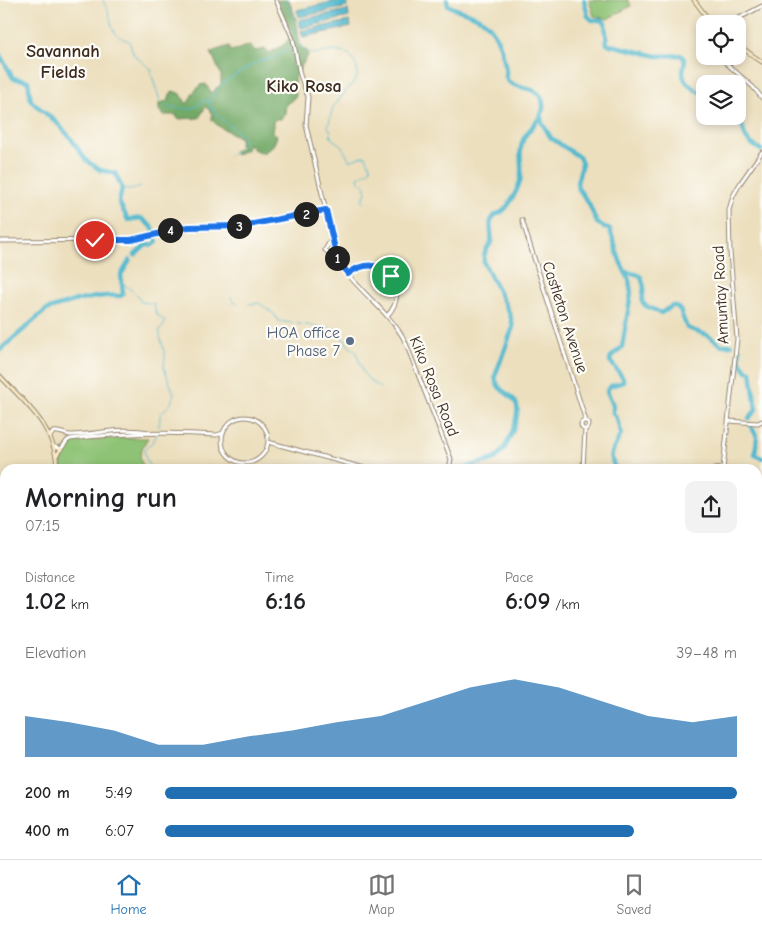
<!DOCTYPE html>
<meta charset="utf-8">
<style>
:root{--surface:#fff;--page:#f2f2f2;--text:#202124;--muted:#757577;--line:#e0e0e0;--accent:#1f6fb2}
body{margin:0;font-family:"Comic Neue",sans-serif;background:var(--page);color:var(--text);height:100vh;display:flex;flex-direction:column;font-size:19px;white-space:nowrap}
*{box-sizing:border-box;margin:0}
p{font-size:16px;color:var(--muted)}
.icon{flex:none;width:28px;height:28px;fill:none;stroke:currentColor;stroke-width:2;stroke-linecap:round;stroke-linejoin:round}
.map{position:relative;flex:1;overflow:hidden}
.details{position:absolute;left:0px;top:464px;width:762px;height:396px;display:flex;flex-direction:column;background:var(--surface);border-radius:15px 15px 0 0;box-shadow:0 2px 8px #0003}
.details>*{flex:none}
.tools{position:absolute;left:696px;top:15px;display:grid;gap:10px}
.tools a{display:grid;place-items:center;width:50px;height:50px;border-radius:10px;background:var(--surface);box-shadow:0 2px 8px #0003;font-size:25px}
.pin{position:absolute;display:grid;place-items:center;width:42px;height:42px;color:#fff;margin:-21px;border:2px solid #fff;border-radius:50%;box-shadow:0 1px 5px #0007}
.km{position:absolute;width:25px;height:25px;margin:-12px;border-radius:50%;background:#222;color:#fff;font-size:14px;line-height:25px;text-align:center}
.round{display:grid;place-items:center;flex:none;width:52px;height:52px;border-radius:10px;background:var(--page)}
.head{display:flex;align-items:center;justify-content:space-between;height:85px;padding:0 25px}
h1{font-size:28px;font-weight:800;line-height:38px}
.stats{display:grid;grid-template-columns:repeat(3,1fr);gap:8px;height:85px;padding:5px 25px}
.stats div{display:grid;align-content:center}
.stats b{font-size:25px;font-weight:800}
.stats small{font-size:14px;font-weight:400}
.stats p{font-size:14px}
.chart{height:140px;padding:10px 25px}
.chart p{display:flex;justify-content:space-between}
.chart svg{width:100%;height:90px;margin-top:5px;fill:var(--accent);opacity:.7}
ul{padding:0 25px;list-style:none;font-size:16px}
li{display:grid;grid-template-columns:80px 60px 1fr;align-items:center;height:38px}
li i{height:12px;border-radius:6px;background:var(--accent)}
.dock{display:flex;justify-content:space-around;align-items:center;height:70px;border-top:1px solid var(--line);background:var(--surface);font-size:14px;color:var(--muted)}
.dock a{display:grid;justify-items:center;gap:2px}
.dock .active{color:var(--accent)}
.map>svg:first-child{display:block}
.green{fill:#8ec375;stroke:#64764a}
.forest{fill:#72a966;stroke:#566a42}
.water{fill:#4fb8cd;stroke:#457176}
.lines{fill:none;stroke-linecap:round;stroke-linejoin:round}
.stream{stroke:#4fb8cd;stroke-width:1}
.river{stroke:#4fb8cd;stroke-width:4.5}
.tertiary-casing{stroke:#94846e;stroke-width:5}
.secondary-casing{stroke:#94846e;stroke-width:5}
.tertiary{stroke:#fff;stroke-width:3}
.secondary{stroke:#f6e9c3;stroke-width:3}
.route-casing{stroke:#fff;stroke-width:10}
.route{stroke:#1a73e8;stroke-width:6}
.service-dot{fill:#5c6f8a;stroke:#fdfcf7;stroke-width:2}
.labels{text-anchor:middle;stroke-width:4.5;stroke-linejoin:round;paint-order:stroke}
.street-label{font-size:16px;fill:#3b2a1e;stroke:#fdfcf7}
.service-label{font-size:16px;fill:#4e5e75;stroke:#fdfcf7;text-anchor:end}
.neighbourhood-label{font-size:18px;font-weight:bold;fill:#3b2a1e;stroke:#fdfcf7}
</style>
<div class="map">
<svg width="762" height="859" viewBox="0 0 762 859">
<rect width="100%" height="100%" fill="#fdfcf7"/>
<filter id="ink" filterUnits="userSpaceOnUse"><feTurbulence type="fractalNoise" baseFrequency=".02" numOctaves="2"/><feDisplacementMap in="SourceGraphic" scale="10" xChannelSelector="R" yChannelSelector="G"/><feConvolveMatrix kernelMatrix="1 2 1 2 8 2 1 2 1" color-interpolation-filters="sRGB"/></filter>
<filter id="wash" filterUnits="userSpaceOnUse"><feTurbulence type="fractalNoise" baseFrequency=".0096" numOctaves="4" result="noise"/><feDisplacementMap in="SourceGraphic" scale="20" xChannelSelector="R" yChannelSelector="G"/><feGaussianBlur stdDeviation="1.12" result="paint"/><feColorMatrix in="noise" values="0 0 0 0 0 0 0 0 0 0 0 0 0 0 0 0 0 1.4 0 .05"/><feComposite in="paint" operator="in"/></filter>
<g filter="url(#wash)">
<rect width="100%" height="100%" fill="#ecdfbe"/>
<path class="green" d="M589 0H628L631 6 607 19 594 16Z
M114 438H148C141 449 136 458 146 469H62L60 455 72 442Z"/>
<path class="forest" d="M277 0H289L296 19 300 45 309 54 294 78 296 96 286 105 285 113 281 119H276L273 122V133L277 135C275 145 271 149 262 153L253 149 251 145 248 144 247 149 235 155 234 151 240 148V138L218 126 212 120V114L206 106 199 118 178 119 176 115H163L159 110V103L168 101 170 94 173 91 181 94 186 103H188L193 93 200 85 206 84 211 93 221 84V75L211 52 229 46 230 51 239 49 248 45 256 51 265 49 269 53 285 44 292 34Z"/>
<path class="water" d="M340 0H346L347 7 299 17 297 10Z
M348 10 349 17 301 28 299 20Z
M350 21 351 27 303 37 301 31Z"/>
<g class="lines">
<path class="stream" d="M103 0C104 5 108 9 109 14 113 30 112 35 129 41L134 55 152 70 151 73 160 101 168 107 190 109 198 106 203 100 210 102
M286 0 295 20 298 42 301 47 313 54 334 51 349 54 357 67V78L333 107 328 127 330 129 331 138 341 145 350 161 362 156H366L371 168 369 171 358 177 359 181 366 186V193L362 200 365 203
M229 155C239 151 245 148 243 137L216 114 214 109H210V102L213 94 223 83 259 61 273 58 284 51 290 50 291 44
M122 188 131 190 141 187
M121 281C128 290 135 289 141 302L154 304 156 314 165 321 164 325 159 331 165 356 164 368 174 394 171 403 160 415C159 431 158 439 144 450L146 459 151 469
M231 297 234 303H238
M249 304 259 303 274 314 278 321 335 329 350 347 356 351 363 372 369 380 380 388
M340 855 342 859"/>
<path class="river" d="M447 0 448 5C459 12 474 13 485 22 498 32 504 56 506 71 506 75 505 78 508 81 517 90 535 86 541 97 550 116 529 126 523 140 517 153 524 169 520 181 518 189 509 206 503 211 501 213 496 214 494 216 487 223 493 234 491 242 487 251 483 251 484 263L510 314 513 327 495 376C497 393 509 391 516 403 522 414 506 453 494 459 485 464 474 462 465 469
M584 0 588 16 592 20H602L605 23 607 44 657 56 681 55C688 62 683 65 683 73 683 83 697 92 705 94
M0 55 13 78 28 81 31 101 56 122 69 136 86 160 100 170 115 173 122 188 119 202 128 220 141 218 153 228 157 242 153 245H146L135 255
M738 116C749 134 736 135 761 150
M541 117 542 123 551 138 579 157 582 164 577 183 578 188 589 204 597 223 610 230 620 261 629 280 631 293 622 347 611 357 610 361 623 378V382C617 385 609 384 607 391L613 405V413L617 419 621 433C616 448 606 453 616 469
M625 272 636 274 641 277 644 287 642 302 646 306 661 313 672 306H676L680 310 687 328 707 335 721 345H732
M81 300C93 297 108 295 121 296L123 294 121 275 130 260
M0 350 46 310 77 300
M740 350C738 359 741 364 747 371H751L756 410 749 418
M750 425 757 436 755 455 762 458
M758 785 762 795
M583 855 587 859"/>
</g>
</g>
<g filter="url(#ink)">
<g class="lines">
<defs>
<path id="tertiary" d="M276 0 293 39 300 75 308 97 306 125 337 258C354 289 388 309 405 341L451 459 449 469
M728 24 762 6
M705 39 701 42 705 46
M718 56 753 87 762 98
M522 220 586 421
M332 238 325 250 336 258
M0 241 131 240 183 228 243 226 326 210
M348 274C380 249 414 287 387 316
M222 440a23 23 0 1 1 46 0a23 23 0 1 1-46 0Z
M581 425a4 4 0 1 1 8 0a4 4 0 1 1-8 0Z
M728 421 758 423 762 421
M50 437 53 432C61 430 65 436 72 435 97 434 123 427 149 432
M67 441 70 439C119 433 168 432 217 435L223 433
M268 442 368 469
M53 446 61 449 67 441
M583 469 585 429
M714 469 724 468
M723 469 737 339 730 252 729 210 733 196 741 182 762 152
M758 565 762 571
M758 626 762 624
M709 855 712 859"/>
<path id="secondary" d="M694 0 712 24
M738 45 762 62
M0 376C25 403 57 428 57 469
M56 456 61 449
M274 855 275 859"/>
</defs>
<use href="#tertiary" class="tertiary-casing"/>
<use href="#secondary" class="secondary-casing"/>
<use href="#tertiary" class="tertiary"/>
<use href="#secondary" class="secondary"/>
</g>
</g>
<g class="lines" filter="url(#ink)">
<defs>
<path id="route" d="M95 240H131L188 227 243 226 326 210 337 258 348 274C362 263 380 262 391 276"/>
</defs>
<use href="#route" class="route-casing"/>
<use href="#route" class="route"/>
</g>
<circle class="service-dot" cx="350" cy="341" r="5"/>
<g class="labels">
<g class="street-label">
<text transform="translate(720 295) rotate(-93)" y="6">Amuntay Road</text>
<text transform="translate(566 317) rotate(72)" y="6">Castleton Avenue</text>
<text transform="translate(435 386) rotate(68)" y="6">Kiko Rosa Road</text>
</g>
<g class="service-label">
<text x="340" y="338">HOA office<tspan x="340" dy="18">Phase 7</tspan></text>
</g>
<g class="neighbourhood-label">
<text x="63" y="57">Savannah<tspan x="63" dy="21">Fields</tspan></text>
<text x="304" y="92">Kiko Rosa</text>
</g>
</g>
</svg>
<div class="tools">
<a><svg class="icon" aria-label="locate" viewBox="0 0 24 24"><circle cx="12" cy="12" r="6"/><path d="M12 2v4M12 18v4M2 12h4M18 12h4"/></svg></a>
<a><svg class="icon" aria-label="layers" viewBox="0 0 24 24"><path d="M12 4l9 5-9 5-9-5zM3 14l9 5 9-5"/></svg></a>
</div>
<div class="pin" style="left:391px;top:276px;background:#1e9e55"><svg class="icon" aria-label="arrive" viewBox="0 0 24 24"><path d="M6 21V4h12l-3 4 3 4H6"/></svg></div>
<div class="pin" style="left:95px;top:240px;background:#d93025"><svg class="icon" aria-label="check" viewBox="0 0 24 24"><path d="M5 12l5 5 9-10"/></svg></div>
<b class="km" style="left:337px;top:258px">1</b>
<b class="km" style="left:306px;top:214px">2</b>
<b class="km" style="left:239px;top:226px">3</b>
<b class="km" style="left:170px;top:230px">4</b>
<section class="details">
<div class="head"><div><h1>Morning run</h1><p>07:15</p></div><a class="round"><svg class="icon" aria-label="share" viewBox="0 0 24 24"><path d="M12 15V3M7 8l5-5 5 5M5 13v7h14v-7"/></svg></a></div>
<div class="stats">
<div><p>Distance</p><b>1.02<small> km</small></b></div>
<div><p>Time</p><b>6:16</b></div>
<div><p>Pace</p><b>6:09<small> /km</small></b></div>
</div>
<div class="chart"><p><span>Elevation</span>39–48 m</p>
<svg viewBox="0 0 160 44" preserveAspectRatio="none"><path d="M0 44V24L10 27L20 31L30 38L40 38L50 34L60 31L70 27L80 24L90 17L100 10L110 6L120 10L130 17L140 24L150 27L160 24V44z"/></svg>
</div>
<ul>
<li><b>200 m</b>5:49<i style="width:100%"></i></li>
<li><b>400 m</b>6:07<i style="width:82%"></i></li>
</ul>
</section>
</div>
<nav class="dock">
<a class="active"><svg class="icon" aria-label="home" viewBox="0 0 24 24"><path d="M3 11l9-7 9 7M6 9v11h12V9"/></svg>Home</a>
<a><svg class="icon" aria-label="map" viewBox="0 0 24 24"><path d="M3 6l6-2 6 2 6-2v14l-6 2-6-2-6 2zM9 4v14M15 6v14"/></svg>Map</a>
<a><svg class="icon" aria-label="saved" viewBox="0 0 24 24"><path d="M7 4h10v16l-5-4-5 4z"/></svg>Saved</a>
</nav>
